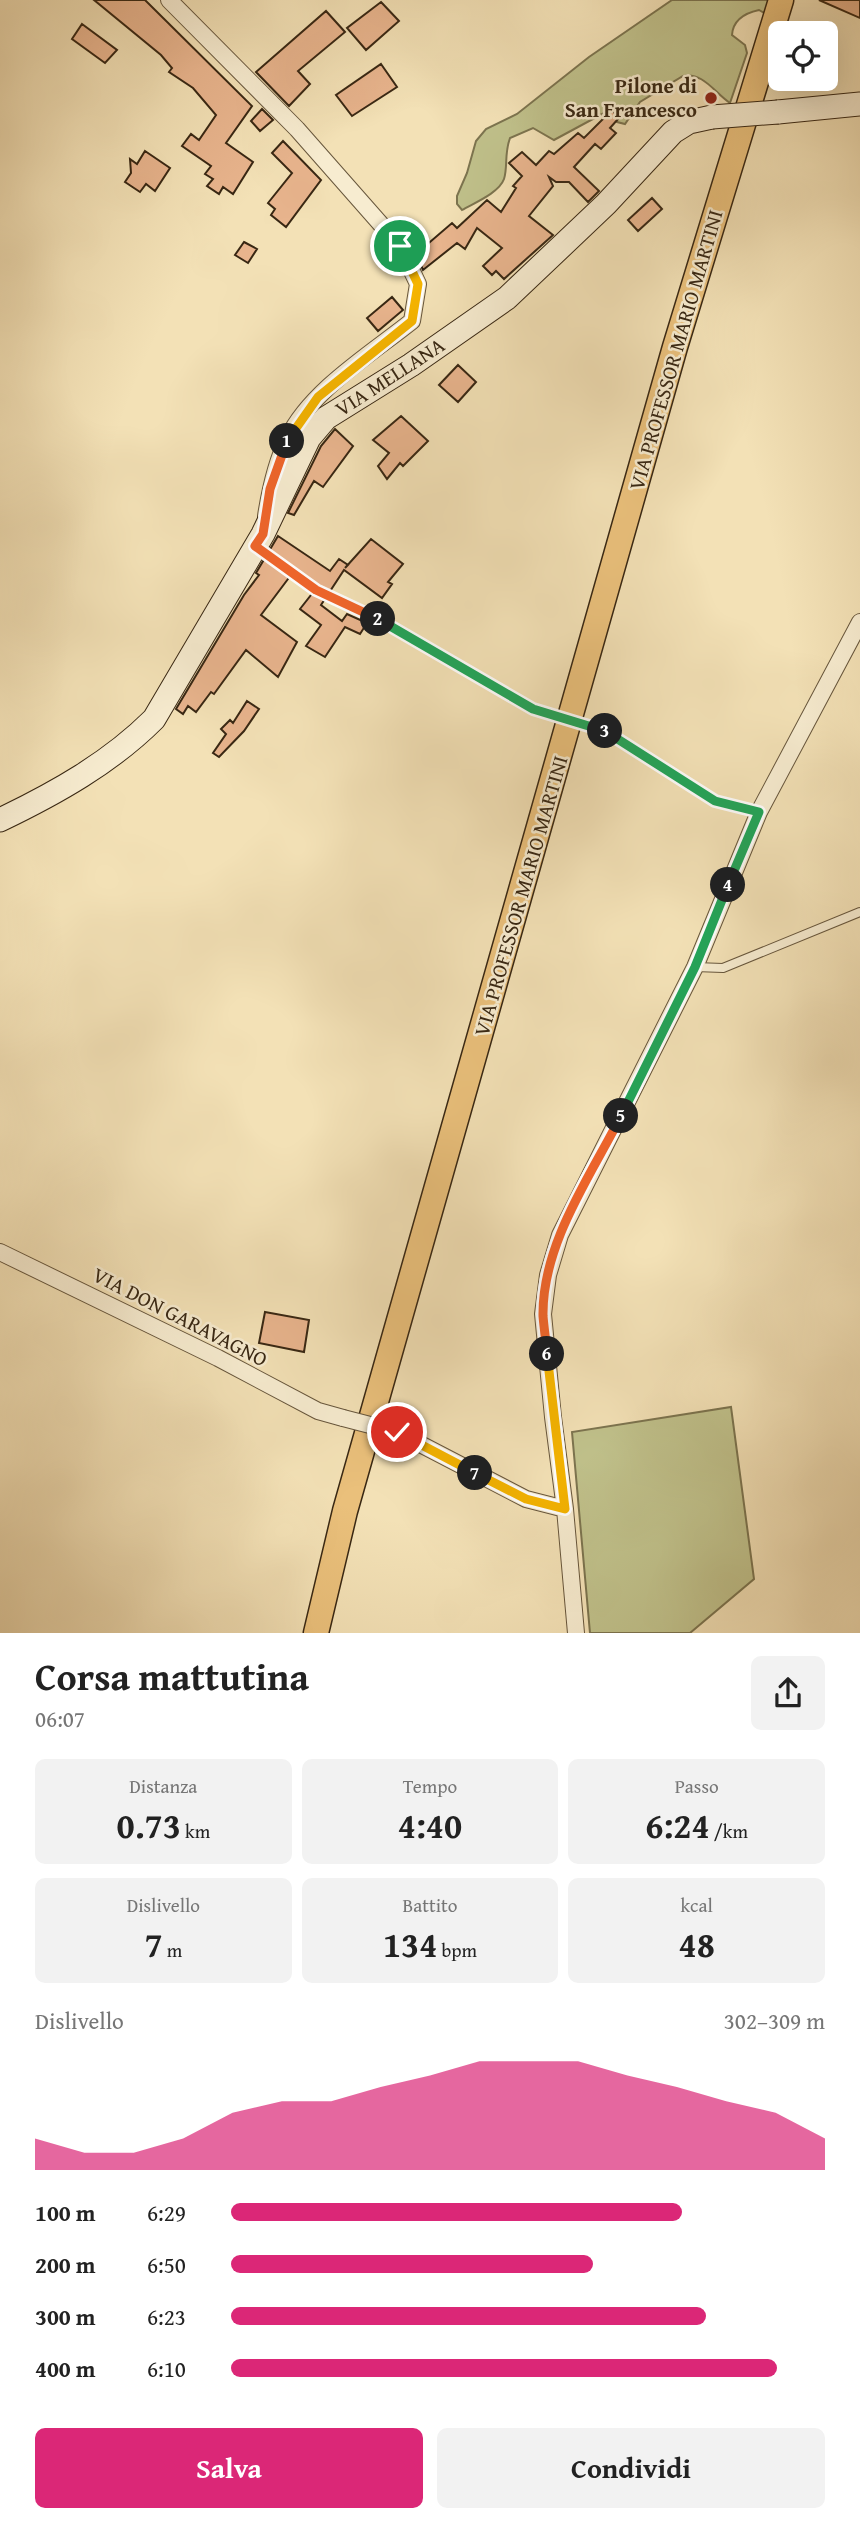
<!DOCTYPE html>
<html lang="it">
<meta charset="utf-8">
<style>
:root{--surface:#fff;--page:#f2f2f2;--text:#222;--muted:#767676;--accent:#db2777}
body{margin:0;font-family:"Gentium Book Plus",serif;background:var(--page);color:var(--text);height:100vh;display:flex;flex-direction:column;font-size:26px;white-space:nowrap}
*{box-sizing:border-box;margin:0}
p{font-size:23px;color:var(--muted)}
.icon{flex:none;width:38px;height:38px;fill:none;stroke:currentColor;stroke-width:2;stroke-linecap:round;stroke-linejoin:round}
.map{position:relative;height:1633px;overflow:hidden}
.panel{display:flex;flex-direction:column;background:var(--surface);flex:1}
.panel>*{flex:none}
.tools{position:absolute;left:768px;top:21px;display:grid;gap:14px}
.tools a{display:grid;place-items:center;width:70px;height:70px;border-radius:10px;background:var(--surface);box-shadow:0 7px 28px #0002;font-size:35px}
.pin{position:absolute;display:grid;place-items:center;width:60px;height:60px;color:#fff;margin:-30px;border:4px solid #fff;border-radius:50%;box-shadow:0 2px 7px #0007}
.km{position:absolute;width:35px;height:35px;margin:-18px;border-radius:50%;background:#222;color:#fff;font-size:19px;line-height:35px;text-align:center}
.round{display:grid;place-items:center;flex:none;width:74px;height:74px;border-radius:10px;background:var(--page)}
.overview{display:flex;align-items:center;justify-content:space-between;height:119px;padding:0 35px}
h1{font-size:38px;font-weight:800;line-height:52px}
.metrics{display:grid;grid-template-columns:repeat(3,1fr);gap:10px;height:119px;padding:7px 35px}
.metrics div{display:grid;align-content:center;border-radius:10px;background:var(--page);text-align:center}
.metrics b{font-size:35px;font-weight:800}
.metrics small{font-size:19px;font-weight:400}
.metrics p{font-size:19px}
.chart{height:196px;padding:14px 35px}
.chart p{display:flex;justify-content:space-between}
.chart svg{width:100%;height:126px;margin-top:7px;fill:var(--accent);opacity:.7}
.primary-button{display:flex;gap:14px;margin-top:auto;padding:14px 35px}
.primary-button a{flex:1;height:80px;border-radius:10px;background:var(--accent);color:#fff;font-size:28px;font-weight:800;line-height:80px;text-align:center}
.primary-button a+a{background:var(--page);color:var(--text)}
ul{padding:0 35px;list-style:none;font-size:23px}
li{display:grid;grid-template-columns:112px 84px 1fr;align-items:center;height:52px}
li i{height:18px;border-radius:9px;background:var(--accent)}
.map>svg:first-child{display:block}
.green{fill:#c0c18b;stroke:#7c744f;stroke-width:2}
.building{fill:#e8b48d;stroke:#382713;stroke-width:2}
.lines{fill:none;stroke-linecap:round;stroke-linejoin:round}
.lane-casing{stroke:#67563c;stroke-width:10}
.street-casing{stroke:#67563c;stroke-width:18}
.secondary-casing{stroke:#382713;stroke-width:25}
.primary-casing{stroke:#382713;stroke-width:27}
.path{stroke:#382713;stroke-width:2.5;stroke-dasharray:5 3.5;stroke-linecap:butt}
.lane{stroke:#f7ecd0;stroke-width:8}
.street{stroke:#f7ecd0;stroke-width:16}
.secondary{stroke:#f7ecd0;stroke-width:23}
.primary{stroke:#eac07b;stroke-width:24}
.street-bridge-casing{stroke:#67563c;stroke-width:18;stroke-linecap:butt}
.secondary-bridge-casing{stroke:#382713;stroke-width:25;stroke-linecap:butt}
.path-bridge{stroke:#382713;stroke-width:2.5;stroke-dasharray:5 3.5;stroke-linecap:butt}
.street-bridge{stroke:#f7ecd0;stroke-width:16}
.secondary-bridge{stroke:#f7ecd0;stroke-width:23}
.split-1-casing{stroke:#fff;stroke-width:14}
.split-2-casing{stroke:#fff;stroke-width:14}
.split-3-casing{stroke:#fff;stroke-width:14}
.split-4-casing{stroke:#fff;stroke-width:14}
.split-5-casing{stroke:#fff;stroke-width:14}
.split-6-casing{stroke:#fff;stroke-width:14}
.split-7-casing{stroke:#fff;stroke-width:14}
.split-8-casing{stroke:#fff;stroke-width:14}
.split-1{stroke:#f5b400;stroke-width:9}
.split-2{stroke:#f0652b;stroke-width:9}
.split-3{stroke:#22a559;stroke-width:9}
.split-4{stroke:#22a559;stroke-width:9}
.split-5{stroke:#22a559;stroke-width:9}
.split-6{stroke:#f0652b;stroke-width:9}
.split-7{stroke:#f5b400;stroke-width:9}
.split-8{stroke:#f5b400;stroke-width:9}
.poi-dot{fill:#8f2418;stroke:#f7ecd0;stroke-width:2.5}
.labels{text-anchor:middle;stroke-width:5;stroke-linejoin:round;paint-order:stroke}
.poi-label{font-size:21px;font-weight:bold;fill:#382713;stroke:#f7ecd0;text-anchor:end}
.street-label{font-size:21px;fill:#382713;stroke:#f7ecd0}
</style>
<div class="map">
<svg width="860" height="1633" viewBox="0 0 860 1633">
<rect width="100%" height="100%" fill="#f3e1b6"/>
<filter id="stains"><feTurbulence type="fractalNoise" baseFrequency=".00286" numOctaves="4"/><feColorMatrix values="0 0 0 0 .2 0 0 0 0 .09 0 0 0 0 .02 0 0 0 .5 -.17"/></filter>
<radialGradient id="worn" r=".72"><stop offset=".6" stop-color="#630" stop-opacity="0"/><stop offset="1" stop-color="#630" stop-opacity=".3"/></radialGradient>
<path class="green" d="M672 0H770L766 14 759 10C745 13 733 20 732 35L745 45 747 53 730 103C714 92 703 72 683 76L640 102 625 124 617 122 604 113 554 140 533 128 510 138C504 154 508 167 504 179 499 193 474 203 462 210L457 204V196L467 173 476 141 486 129 517 114 589 57Z
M731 1407 754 1579 690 1633H590L572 1432Z"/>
<path class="building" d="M94 0H145L252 106 226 143 253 162 233 194 223 187 219 194 207 186 213 179 205 174 211 166 182 146 191 134 199 140 216 115 193 88 169 72 172 68 161 55Z
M819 0H860V18Z
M381 2 399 21 366 50 347 28Z
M326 11 345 32 298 71 310 84 289 106 256 72Z
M82 24 117 50 105 63 72 39Z
M381 64 397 87 352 116 336 95Z
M262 109 273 120 260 131 251 121Z
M612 110 619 118 610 128 616 133 601 149 595 144 574 167 599 191 588 202 569 182H556L549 177 553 186 529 216 553 235 504 279 496 271 492 275 483 266 502 248 477 228 465 249 457 243 423 270 416 254 452 223 457 228 487 200 501 212 516 188 513 186 522 176 509 163 522 152 536 165 549 151 554 154 578 133 584 138Z
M283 141 321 180 286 227 271 215 275 209 268 203 292 173 272 153Z
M145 151 170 168 155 191 146 184 140 192 125 182 131 173 130 159 137 164Z
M652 198 662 209 638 231 628 220Z
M244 242 257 249 248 263 235 255Z
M388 248 397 263 388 271 377 258Z
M392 297 403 310 378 331 367 318Z
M458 365 476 382 458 402 439 385Z
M401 416 428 441 403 466 400 463 387 479 378 466 389 453 373 440Z
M335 429 353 446 323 487 314 481 294 515 288 513 321 446Z
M278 536 330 571 339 559 348 565 345 568 371 539 403 564 388 582 392 584 382 598 344 570 321 605 342 621 347 614 367 623 360 634 345 627 325 657 306 646 321 625 300 609 318 586 294 571 261 615 297 642 278 677 246 650 214 694 211 692 196 712 188 706 183 714 176 709 244 595 259 575 256 573Z
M247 701 259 709 244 731 219 757 213 753 226 734 221 729 230 720 233 723Z
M265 1312 309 1320 304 1352 259 1343Z"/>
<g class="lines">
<defs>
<path id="lane" d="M695 967 723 968 860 912"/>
<path id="street" d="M169 0 297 129 400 246 418 284 412 321C372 353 310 391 288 438 276 462 270 490 266 516
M0 1252 218 1358 318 1411 343 1418
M397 1432 526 1499 565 1509 576 1633
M565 1509 553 1417 543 1314 548 1275 560 1235 695 967 759 812 860 622"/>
<path id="secondary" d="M778 112 860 104
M0 820C56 793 110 763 154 719L263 534 309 438 326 418 411 365 507 298 606 204 673 132 689 122 712 117"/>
<path id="primary" d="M316 1633 345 1511 675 347 781 0"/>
</defs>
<use href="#lane" class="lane-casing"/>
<use href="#street" class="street-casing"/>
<use href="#secondary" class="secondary-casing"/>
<use href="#primary" class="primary-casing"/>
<path class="path" d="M272 558 316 590 391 625 533 710
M603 730 714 801 743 808"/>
<use href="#lane" class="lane"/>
<use href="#street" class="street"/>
<use href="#secondary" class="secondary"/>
<use href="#primary" class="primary"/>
<defs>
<path id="street-bridge" d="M343 1418 397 1432"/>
<path id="secondary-bridge" d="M712 117 778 112"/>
</defs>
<use href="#street-bridge" class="street-bridge-casing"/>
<use href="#secondary-bridge" class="secondary-bridge-casing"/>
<path class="path-bridge" d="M533 710 603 730"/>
<use href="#street-bridge" class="street-bridge"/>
<use href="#secondary-bridge" class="secondary-bridge"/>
</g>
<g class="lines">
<defs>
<path id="split-1" d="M287 441 318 397 412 321 418 284 400 246"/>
<path id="split-2" d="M287 441 270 489 263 534 255 546 316 590 378 619"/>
<path id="split-3" d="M378 619 533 709 605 731"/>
<path id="split-4" d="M605 731 715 801 759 812 728 885"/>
<path id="split-5" d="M621 1116 695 967 728 885"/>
<path id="split-6" d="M547 1354C546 1341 544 1328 543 1316 542 1244 590 1177 621 1116"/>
<path id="split-7" d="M475 1473 526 1499 565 1509 547 1354"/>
<path id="split-8" d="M397 1432 475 1473"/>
</defs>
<use href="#split-1" class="split-1-casing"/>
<use href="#split-2" class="split-2-casing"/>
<use href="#split-3" class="split-3-casing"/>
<use href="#split-4" class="split-4-casing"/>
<use href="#split-5" class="split-5-casing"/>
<use href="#split-6" class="split-6-casing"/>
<use href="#split-7" class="split-7-casing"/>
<use href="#split-8" class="split-8-casing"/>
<use href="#split-1" class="split-1"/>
<use href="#split-2" class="split-2"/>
<use href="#split-3" class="split-3"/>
<use href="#split-4" class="split-4"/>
<use href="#split-5" class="split-5"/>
<use href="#split-6" class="split-6"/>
<use href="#split-7" class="split-7"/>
<use href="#split-8" class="split-8"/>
</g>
<circle class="poi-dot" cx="711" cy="98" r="7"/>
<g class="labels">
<g class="poi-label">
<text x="697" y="93">Pilone di<tspan x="697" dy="24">San Francesco</tspan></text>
</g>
<g class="street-label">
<text transform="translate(676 350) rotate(-74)" y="7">VIA PROFESSOR MARIO MARTINI</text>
<text transform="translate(390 377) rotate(-33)" y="7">VIA MELLANA</text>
<text transform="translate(521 896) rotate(-74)" y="7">VIA PROFESSOR MARIO MARTINI</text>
<text transform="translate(180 1317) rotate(27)" y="7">VIA DON GARAVAGNO</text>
</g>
</g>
<rect width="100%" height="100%" filter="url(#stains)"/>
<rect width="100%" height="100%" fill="url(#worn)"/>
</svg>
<div class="tools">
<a><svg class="icon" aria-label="locate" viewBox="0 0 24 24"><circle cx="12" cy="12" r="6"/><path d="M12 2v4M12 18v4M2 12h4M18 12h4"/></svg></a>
</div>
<div class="pin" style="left:400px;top:246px;background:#1e9e55"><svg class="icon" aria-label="arrive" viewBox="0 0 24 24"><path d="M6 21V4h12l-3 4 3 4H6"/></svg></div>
<div class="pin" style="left:397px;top:1432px;background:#d93025"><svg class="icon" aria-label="check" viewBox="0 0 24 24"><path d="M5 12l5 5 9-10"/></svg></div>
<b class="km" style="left:287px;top:441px">1</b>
<b class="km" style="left:378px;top:619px">2</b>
<b class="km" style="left:605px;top:731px">3</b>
<b class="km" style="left:728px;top:885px">4</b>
<b class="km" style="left:621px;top:1116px">5</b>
<b class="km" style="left:547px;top:1354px">6</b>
<b class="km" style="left:475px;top:1473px">7</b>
</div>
<section class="panel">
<div class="overview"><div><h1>Corsa mattutina</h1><p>06:07</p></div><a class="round"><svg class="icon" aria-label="share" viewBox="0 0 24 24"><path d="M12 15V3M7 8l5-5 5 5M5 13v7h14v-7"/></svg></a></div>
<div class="metrics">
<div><p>Distanza</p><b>0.73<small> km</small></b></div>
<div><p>Tempo</p><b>4:40</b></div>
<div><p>Passo</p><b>6:24<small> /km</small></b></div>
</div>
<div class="metrics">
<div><p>Dislivello</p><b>7<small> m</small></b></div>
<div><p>Battito</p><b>134<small> bpm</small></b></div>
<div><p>kcal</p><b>48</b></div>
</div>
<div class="chart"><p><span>Dislivello</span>302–309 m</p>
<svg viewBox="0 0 160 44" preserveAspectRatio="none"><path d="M0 44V33L10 38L20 38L30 33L40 24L50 20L60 20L70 15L80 11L90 6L100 6L110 6L120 11L130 15L140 20L150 24L160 33V44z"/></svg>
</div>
<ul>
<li><b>100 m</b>6:29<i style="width:76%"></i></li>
<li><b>200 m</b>6:50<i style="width:61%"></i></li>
<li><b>300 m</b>6:23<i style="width:80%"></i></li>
<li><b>400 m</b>6:10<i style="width:92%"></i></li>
</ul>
<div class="primary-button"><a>Salva</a><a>Condividi</a></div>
</section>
